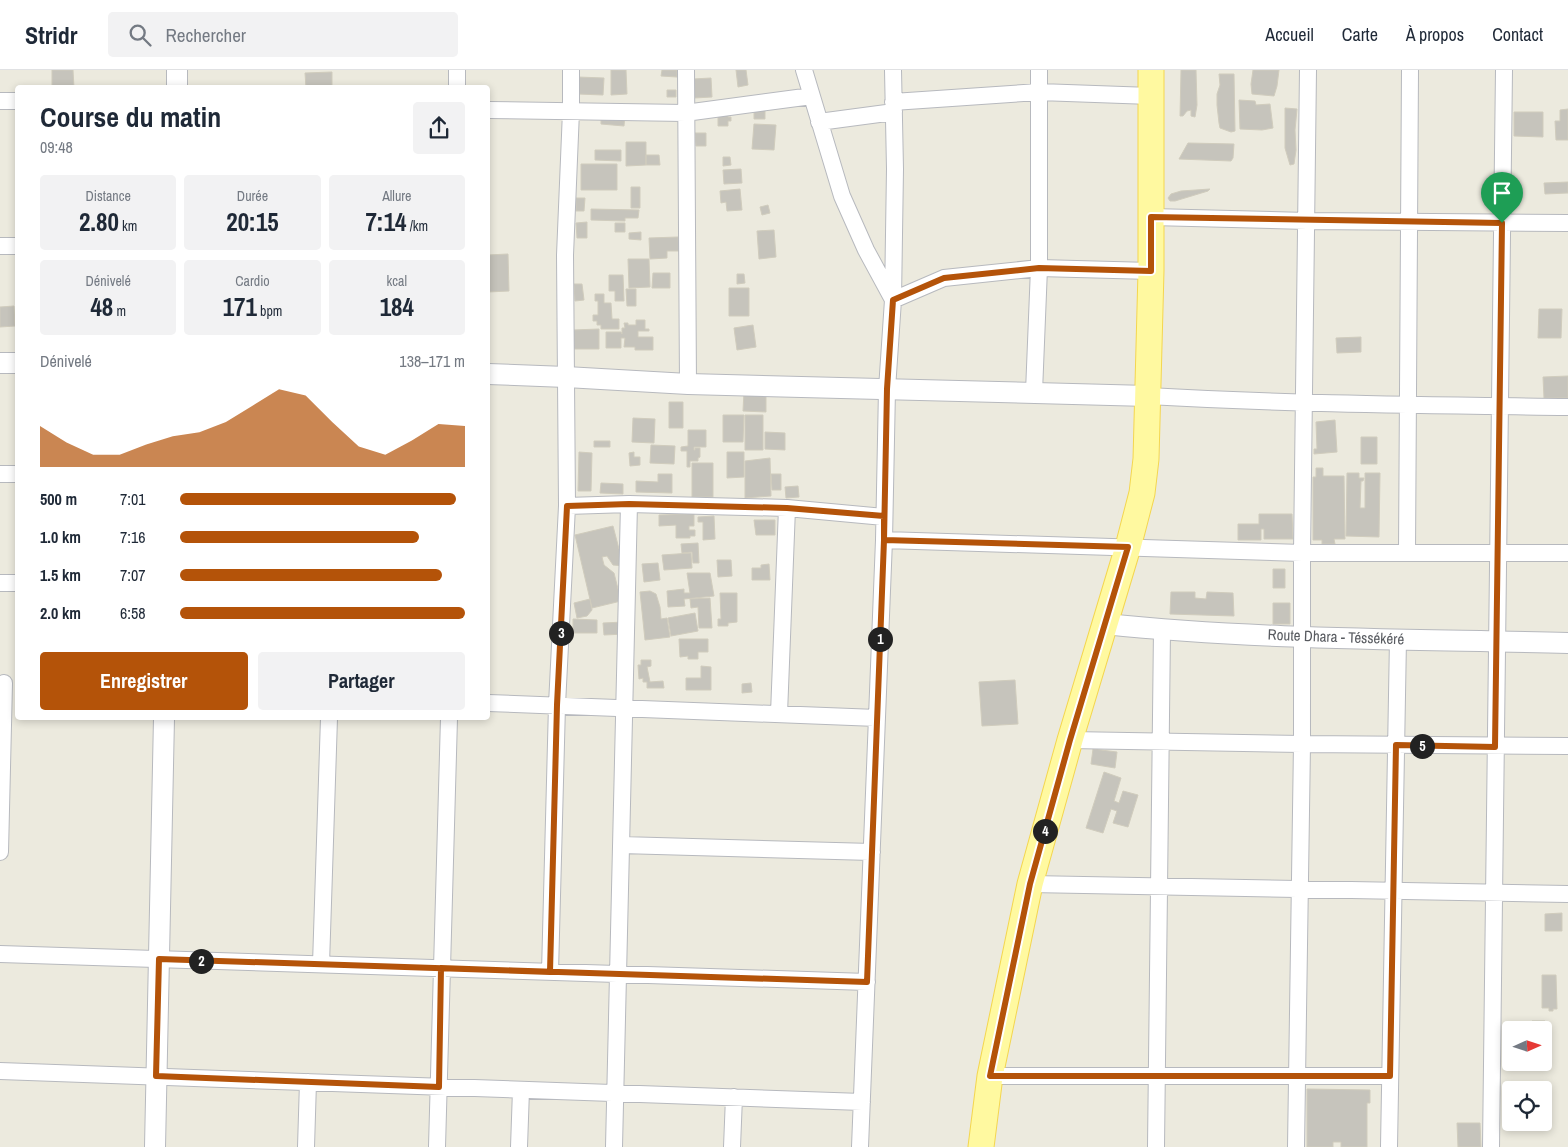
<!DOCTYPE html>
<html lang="fr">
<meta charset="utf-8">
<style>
:root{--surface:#fff;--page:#f2f2f3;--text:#1f2937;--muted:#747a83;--line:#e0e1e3;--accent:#b45309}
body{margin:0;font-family:"Archivo Narrow",sans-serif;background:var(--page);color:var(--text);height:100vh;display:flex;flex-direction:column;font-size:19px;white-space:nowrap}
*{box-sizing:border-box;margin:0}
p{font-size:16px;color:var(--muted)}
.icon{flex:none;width:28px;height:28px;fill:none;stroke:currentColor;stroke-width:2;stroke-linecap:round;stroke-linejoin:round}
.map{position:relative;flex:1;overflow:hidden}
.panel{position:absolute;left:15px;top:15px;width:475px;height:635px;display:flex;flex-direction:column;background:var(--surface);border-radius:5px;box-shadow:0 2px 8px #0003}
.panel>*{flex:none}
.needle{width:32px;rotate:87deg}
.fabs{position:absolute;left:1502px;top:951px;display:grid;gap:10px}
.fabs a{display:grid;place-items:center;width:50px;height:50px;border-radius:5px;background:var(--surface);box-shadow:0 2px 8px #0003;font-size:25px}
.pin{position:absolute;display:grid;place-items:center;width:42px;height:42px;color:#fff;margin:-51px -21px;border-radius:50% 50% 50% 0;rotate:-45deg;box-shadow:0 0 5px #0007}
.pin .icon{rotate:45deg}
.km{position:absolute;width:25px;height:25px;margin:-12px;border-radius:50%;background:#222;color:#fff;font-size:14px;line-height:25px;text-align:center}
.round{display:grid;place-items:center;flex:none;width:52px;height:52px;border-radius:5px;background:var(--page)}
.headline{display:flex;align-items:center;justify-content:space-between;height:85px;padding:0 25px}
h1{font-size:28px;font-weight:700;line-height:38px}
.stats{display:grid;grid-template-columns:repeat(3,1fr);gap:8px;height:85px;padding:5px 25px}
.stats div{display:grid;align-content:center;border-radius:5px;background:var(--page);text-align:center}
.stats b{font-size:25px;font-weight:700}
.stats small{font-size:14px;font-weight:400}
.stats p{font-size:14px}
.chart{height:140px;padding:10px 25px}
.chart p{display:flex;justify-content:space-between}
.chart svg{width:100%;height:90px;margin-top:5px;fill:var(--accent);opacity:.7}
.button{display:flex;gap:10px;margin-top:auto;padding:10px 25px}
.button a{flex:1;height:58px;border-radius:5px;background:var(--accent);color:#fff;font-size:20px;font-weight:700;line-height:58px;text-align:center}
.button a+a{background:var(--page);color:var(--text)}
ul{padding:0 25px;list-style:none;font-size:16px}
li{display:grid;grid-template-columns:80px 60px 1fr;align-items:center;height:38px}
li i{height:12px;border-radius:6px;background:var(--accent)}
header{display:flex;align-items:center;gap:30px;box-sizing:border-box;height:70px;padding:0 25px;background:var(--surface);border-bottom:1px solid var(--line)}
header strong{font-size:24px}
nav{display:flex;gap:28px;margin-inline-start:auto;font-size:18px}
.search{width:350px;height:45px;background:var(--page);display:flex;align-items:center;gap:12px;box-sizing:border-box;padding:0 18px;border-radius:5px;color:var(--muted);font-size:19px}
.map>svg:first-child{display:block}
.building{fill:#c6c4bc;stroke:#d0ccbd}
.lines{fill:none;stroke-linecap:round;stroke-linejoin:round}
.minor-casing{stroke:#b7b9be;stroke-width:18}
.tertiary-casing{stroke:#b7b9be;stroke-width:22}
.primary-casing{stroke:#f4d64f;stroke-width:27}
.minor{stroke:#fff;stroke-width:16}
.tertiary{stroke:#fff;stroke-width:20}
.primary{stroke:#fff9a0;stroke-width:25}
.route-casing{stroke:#fff;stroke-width:10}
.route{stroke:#b45309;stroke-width:6}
.labels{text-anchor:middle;stroke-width:5;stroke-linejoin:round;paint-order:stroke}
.street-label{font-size:15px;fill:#585b60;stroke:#fff}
</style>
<header>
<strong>Stridr</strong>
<div class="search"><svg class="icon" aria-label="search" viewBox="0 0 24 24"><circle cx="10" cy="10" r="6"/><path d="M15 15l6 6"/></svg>Rechercher</div>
<nav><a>Accueil</a><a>Carte</a><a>À propos</a><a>Contact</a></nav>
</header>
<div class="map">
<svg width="1568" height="1077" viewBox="0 0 1568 1077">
<rect width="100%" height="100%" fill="#eceade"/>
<path class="building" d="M52 0H73L74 18H52Z
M611 0H626L627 24 611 25Z
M662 0H677V7L661 6Z
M736 0H746L748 15 738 17Z
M1181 0H1196L1197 35 1195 47 1191 46V40L1187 41 1183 46H1180Z
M1253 0H1279L1277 16 1274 26 1252 24 1251 14Z
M332 2V18H306L305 3Z
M1219 4H1234L1235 61 1231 62 1220 58 1219 53 1217 35V24L1220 15Z
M578 7 604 8 603 25 578 24Z
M711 8 712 27 694 28 693 9Z
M667 20H676V27H667Z
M1239 30 1255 31 1256 35 1270 34 1273 58 1262 60 1240 59Z
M1285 38 1297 39 1295 60 1296 80 1294 94 1290 95 1285 78Z
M1568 39V70H1556L1555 51H1560V40Z
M754 40H765V49H754Z
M727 42 728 47H731V51H728V56H718V43Z
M1514 42H1543V67L1514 66Z
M601 44 625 45 624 56 601 54Z
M754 54 776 55 774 80 752 79Z
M695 63H706V76H696Z
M626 72H646V95L626 96Z
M1188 73 1234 74 1233 88 1231 91 1179 89Z
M595 80H621V91L595 90Z
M646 85H659L660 95H646Z
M723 87H730L731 95 723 96Z
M581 94H617V120H581Z
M741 99 742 113 724 114 723 100Z
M1568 112V123L1545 124 1544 113Z
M631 117H640V138H631Z
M740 119 742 140 727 141 726 132 721 133 720 121Z
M1210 119 1208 121 1175 131H1170L1168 128 1171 124 1181 121Z
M576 128H585L584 141H576Z
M768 135 770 143 762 145 760 137Z
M591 139 639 140 638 148H625V151L591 150Z
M587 152V168H577L576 153Z
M615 153H625V162H615Z
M774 160 776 187 759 189 757 161Z
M641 162V170L629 169V163Z
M678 167 679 181H667V188L650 189 649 168Z
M508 184 509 221 488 222V185Z
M628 189H649L650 217 629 218Z
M653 203H670V218H652Z
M737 204H744L745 213 737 214Z
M609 205H623L624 231H615V221H609Z
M574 214H582L584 230 575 231Z
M729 218H749V246H729Z
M626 219H636V236H627Z
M595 224H604V233H611L612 249H619V259H601V255H597V251H593V245H598V231H595Z
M14 236 15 256 0 257V237Z
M1539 239H1562L1561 268H1538Z
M636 250H645V259H649V261H638V267H653V280H635V277H624L625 268H621V278H606V262H621L622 264V258H625L624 253H628V255H636Z
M753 255 756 277 737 280 734 258Z
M599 259V279H573V260Z
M1361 267V282L1337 283 1336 268Z
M1568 306V328H1544L1543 307Z
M744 321 766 322V342L743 341Z
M669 332H683V358H669Z
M723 345H744L743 372H723Z
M745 345H763V380H745Z
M633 348 655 349 654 373 632 372Z
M1335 350 1337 382 1314 384V379H1317L1316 352Z
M688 360H706V377H694V380H695V378H700V387L698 388V391H690V397H687V381H681V377L688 376Z
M765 362 785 363V380L765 379Z
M1361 367H1377V394H1361Z
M594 371H610V377H594Z
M651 375 675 376 674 394 650 393Z
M579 382 592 383 591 421H578Z
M634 382V387H640V395L630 396 629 383Z
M727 382H744V407L727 408Z
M770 388 771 426 745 428V391Z
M692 393H713V427H692Z
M1316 398H1323V406H1344L1345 469H1334L1335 474H1322V470H1313V407H1316Z
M1347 403H1359V408H1364L1363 411H1361L1360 438H1365V403H1380L1379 467 1346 466Z
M658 404H672V423L636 422V411L658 412Z
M771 404H781V420H772Z
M601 413 623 414V424L600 423Z
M798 416 799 427 786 428 785 417Z
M694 444V456H689V460H695V466H690V468H676V455L659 456V445Z
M1259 444H1292L1293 469H1264V459H1261V470H1238V454H1259Z
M714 446 715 469 703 470V452H698V447Z
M754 450H775V465H756Z
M613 456 619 479 627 480 625 496 613 495 607 486 602 487 604 495 614 503 621 531 592 538 575 465Z
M698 473 699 493H693L692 482 682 483 681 474Z
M691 483 692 498 664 500 662 485Z
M717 490H731L732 506 718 507Z
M658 493 660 510 644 512 642 494Z
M769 494 770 510H752V498H761V495Z
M1273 499H1285V518H1273Z
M687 503H710L714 526 684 529 685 536 668 537 667 521 684 519V523H690Z
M650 521 656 524 660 537 661 549 667 548 670 567 645 570 640 522Z
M1171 522H1195V528L1206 529 1207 522 1233 523 1234 546 1170 544Z
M720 523H737V552L728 553V556H718V549H721Z
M710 528 712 558H699L698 537 691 538 690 529Z
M590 529 592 540 587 546 577 548 574 533Z
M1273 533H1290V554H1273Z
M695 543 698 561 671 566 668 548Z
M573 549 597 550V563H573Z
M624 552 625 564 604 565 603 553Z
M679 569H708V582H698V589H688V586L680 587Z
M641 590H651V596L647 597 650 612 663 611 664 618H647V612H643V608L639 609 638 595H641Z
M701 596 711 597V620H686V608H701Z
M1015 610 1018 654 982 656 979 612Z
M751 613 752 622 742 623V614Z
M1093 679 1117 682 1115 698 1091 694Z
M1104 702 1121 708 1114 731 1119 733 1123 721 1138 725 1128 757 1113 753 1117 741 1111 739 1103 763 1086 758Z
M1562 843V861H1545V844Z
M1542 905H1556L1557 939H1553V941H1549V938H1542Z
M1532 951H1545V974H1544V960H1532Z
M1307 1019 1370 1020V1033H1367V1077H1341V1072H1333V1077H1307Z
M1457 1053H1480L1481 1077H1458Z"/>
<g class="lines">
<defs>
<path id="minor" d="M686 0 688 314
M804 0 842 126 866 180 892 228
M457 18V0
M0 31H18
M893 32 1039 22 1151 26
M488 40 685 43 812 26
M819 52 894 42
M1151 147 1307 151 1568 153
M0 176H18
M893 230 944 208 1039 198 1151 201
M1034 322 1039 198V0
M1148 326C1288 334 1428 335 1568 337
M0 404H18
M567 436 629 434 787 438 884 447
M884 470 1302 483H1568
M1407 482 1410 0
M0 513H18
M488 633 877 648
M779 644 787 438
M1070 670 1302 674 1568 676
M621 775 872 782
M0 782 4 613
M1030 814 1568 824
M0 884 867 912
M321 894 329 648
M550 902 557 635 567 436 565 185 571 41V0
M0 1001 862 1032
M990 1006H1390
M306 1077 308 1012
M437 1077 449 648
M519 1077 521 1020
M614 1077 629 434
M732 1077 734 1027
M860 1077 884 470 887 319 893 230 895 99 893 0
M1156 1077 1162 560
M1296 1077 1302 674V483L1308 0
M1389 1077 1398 569
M1491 1077 1504 0"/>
<path id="tertiary" d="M177 18V0
M0 293H18
M488 304 566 307 688 314 1148 326
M1105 554C1259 570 1414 569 1568 573
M155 1077 164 648"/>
<path id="primary" d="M981 1077 990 1006 1030 814 1070 670 1128 477 1142 423 1146 389 1151 201V0"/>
</defs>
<use href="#minor" class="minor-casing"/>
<use href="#tertiary" class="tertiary-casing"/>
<use href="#primary" class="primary-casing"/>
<use href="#minor" class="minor"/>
<use href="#tertiary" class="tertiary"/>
<use href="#primary" class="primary"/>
</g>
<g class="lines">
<defs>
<path id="route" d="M1502 153 1151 147V201L1039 198 944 208 893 230 887 319 884 470 867 912C631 904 395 897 159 889L156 1006 439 1017 441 898 550 902 557 635 567 436 629 434 787 438 884 446V470L1128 477 1070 670 1030 814 990 1006H1390L1396 675 1495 677 1502 153"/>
</defs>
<use href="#route" class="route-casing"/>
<use href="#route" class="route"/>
</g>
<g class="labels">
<g class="street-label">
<text transform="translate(1336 567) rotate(2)" y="5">Route Dhara - Téssékéré</text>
</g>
</g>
</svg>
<div class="fabs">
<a><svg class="needle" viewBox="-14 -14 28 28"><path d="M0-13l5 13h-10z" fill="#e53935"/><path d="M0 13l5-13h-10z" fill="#747a83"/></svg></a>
<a><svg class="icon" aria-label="locate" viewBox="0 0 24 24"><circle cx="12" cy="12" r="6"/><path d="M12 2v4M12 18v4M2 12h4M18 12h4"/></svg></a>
</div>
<div class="pin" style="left:1502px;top:153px;background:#1e9e55"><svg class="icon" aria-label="arrive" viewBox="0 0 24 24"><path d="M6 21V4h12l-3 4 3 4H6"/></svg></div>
<b class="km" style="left:880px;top:569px">1</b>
<b class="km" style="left:201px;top:891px">2</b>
<b class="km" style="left:561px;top:563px">3</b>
<b class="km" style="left:1045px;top:761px">4</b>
<b class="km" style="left:1422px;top:676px">5</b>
<section class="panel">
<div class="headline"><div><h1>Course du matin</h1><p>09:48</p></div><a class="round"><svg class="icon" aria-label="share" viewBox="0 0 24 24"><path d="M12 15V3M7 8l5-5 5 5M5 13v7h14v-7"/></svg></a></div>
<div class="stats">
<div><p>Distance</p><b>2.80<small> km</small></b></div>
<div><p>Durée</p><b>20:15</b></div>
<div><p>Allure</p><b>7:14<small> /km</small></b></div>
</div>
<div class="stats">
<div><p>Dénivelé</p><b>48<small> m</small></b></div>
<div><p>Cardio</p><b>171<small> bpm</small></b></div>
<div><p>kcal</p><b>184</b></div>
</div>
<div class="chart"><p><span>Dénivelé</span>138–171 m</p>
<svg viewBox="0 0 160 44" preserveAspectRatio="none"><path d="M0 44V24L10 32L20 38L30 38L40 33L50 29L60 27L70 22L80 14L90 6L100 9L110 22L120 34L130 38L140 31L150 23L160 24V44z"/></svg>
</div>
<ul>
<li><b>500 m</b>7:01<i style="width:97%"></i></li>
<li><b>1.0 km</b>7:16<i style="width:84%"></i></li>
<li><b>1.5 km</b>7:07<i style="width:92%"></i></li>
<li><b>2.0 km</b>6:58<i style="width:100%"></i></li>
</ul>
<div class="button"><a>Enregistrer</a><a>Partager</a></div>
</section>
</div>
